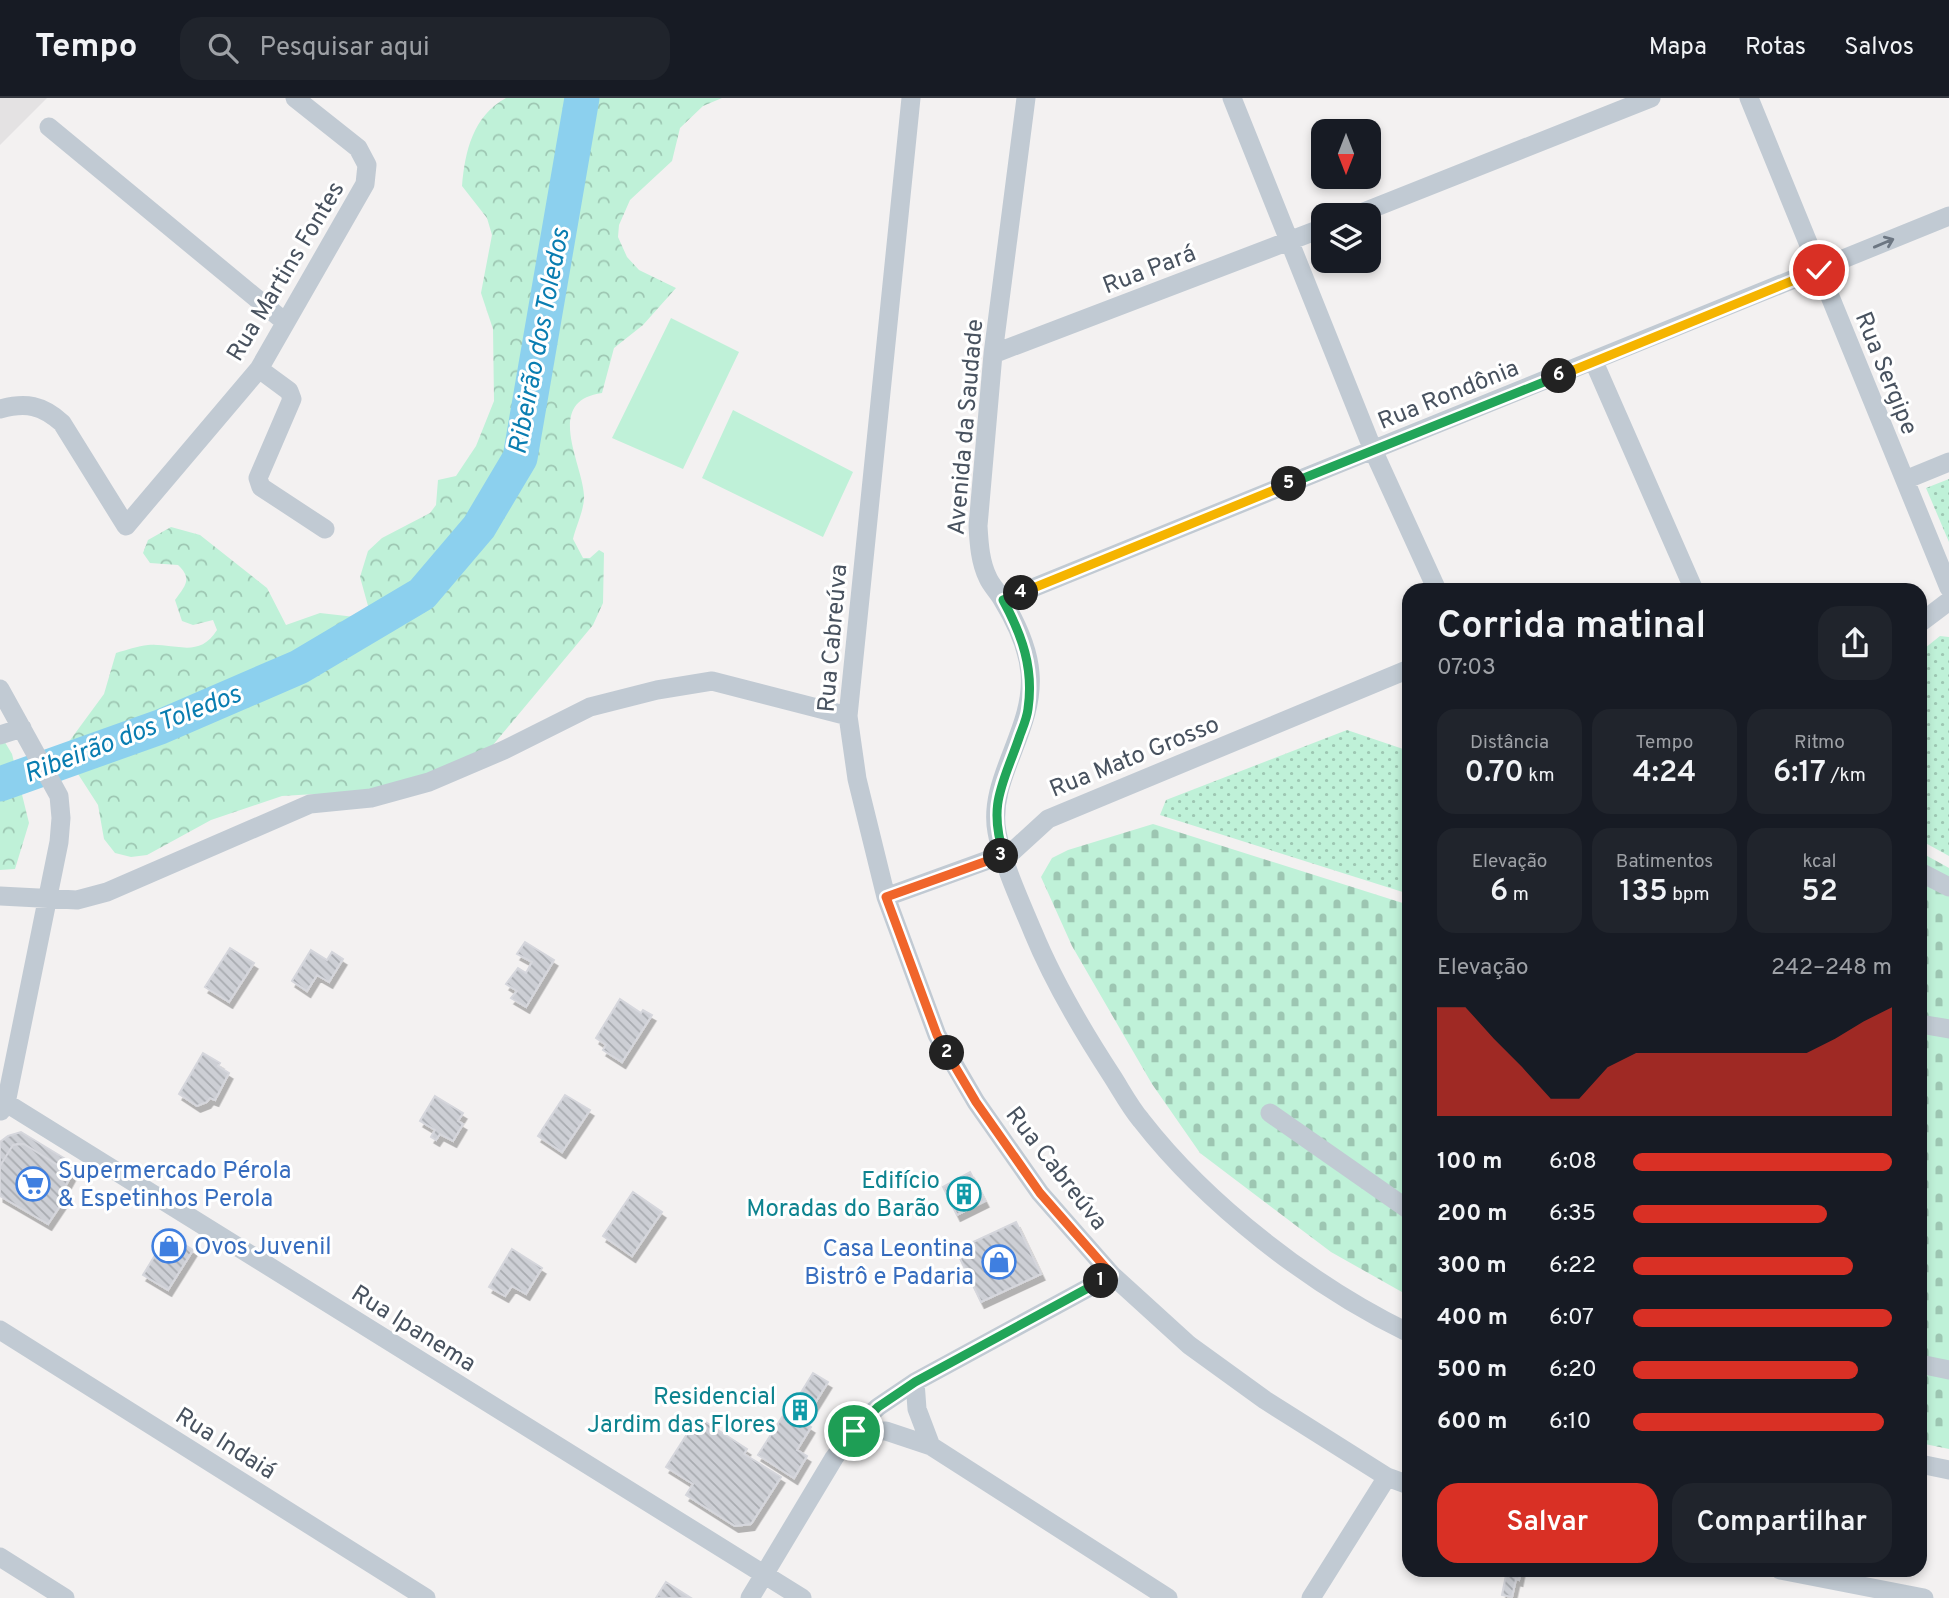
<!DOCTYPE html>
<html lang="pt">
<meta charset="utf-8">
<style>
:root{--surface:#171b24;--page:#20242c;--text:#f1f3f6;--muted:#9ea1a6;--line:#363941;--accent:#d93025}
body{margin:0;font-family:Overpass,sans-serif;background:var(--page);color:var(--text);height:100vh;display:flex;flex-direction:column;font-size:26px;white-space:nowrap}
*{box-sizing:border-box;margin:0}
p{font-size:23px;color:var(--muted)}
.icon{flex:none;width:38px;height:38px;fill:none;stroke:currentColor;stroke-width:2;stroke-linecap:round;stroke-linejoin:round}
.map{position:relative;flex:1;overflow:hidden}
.details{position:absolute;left:1402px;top:485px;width:525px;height:994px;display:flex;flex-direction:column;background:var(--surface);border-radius:21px;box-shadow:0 4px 10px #0003}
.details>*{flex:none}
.needle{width:46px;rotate:180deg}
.controls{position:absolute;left:1311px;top:21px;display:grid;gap:14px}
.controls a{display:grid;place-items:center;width:70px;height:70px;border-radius:14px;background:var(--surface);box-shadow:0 4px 10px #0003;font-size:35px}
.pin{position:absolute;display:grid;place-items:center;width:60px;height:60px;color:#fff;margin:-30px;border:4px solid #fff;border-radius:50%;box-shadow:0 2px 7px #0007}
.km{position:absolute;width:35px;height:35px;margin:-18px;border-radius:50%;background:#222;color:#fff;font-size:19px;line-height:35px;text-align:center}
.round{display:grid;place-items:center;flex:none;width:74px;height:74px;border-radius:21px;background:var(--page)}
.summary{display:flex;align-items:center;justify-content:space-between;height:119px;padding:0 35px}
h1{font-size:38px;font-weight:600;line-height:52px}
.metrics{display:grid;grid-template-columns:repeat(3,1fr);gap:10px;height:119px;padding:7px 35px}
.metrics div{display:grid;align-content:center;border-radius:18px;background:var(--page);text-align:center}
.metrics b{font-size:30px;font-weight:600}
.metrics small{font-size:19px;font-weight:400}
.metrics p{font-size:19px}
.chart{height:196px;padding:14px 35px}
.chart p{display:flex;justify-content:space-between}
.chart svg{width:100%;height:126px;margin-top:7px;fill:var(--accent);opacity:.7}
.cta{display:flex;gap:14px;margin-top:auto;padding:14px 35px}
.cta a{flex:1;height:80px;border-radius:21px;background:var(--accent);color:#fff;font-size:28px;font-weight:600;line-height:80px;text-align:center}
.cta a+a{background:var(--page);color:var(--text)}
ul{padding:0 35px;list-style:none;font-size:23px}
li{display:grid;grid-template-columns:112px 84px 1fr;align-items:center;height:52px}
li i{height:18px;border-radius:9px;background:var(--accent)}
header{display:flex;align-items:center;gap:42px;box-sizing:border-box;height:98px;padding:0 35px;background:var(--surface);border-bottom:2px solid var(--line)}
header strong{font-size:33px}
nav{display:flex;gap:38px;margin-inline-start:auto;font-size:24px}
.search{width:490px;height:63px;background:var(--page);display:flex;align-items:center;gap:18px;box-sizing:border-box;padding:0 24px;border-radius:21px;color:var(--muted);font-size:26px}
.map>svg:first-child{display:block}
.education{fill:#e4e2e3}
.grass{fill:url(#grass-dots)}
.forest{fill:url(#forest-crowns)}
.cemetery{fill:url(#cemetery-stones)}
.pitch{fill:#bff1d8}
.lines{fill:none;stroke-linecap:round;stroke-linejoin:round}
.river{stroke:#8cd0ee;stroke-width:35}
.building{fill:url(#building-back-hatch);stroke:#d5d6dc;stroke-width:2;filter:url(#shadow)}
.minor{stroke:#c1cad3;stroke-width:19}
.oneway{stroke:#6c7682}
.split-1-casing{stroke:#fff;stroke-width:14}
.split-2-casing{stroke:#fff;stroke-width:14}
.split-3-casing{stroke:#fff;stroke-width:14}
.split-4-casing{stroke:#fff;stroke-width:14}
.split-5-casing{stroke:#fff;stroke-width:14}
.split-6-casing{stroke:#fff;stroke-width:14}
.split-7-casing{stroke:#fff;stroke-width:14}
.split-1{stroke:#22a559;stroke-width:9}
.split-2{stroke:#f0652b;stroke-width:9}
.split-3{stroke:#f0652b;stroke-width:9}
.split-4{stroke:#22a559;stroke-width:9}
.split-5{stroke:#f5b400;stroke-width:9}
.split-6{stroke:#22a559;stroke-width:9}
.split-7{stroke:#f5b400;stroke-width:9}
.labels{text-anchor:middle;stroke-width:6;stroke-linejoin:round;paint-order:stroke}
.street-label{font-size:24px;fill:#48525f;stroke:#fff}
.shop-label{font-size:24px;fill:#366cbe;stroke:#fff;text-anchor:start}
.culture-label{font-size:24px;fill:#0d838f;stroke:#fff;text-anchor:end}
.water-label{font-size:26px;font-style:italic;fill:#097db1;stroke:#fff}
</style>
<header>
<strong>Tempo</strong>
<div class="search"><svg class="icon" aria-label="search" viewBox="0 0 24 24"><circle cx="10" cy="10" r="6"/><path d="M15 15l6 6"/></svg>Pesquisar aqui</div>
<nav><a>Mapa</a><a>Rotas</a><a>Salvos</a></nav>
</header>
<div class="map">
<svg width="1949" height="1500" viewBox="0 0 1949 1500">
<defs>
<pattern id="grass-dots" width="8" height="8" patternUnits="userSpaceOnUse" patternTransform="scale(1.75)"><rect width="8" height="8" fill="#bff1d8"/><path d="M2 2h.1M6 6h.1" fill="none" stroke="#9dc6b2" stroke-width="1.8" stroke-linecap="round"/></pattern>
<pattern id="forest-crowns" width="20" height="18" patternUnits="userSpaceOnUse" patternTransform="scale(1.75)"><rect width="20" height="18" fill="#bff1d8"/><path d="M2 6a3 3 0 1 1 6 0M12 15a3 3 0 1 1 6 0" fill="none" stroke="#9dc6b2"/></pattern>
<pattern id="cemetery-stones" width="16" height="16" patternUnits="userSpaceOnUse" patternTransform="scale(1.75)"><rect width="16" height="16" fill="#bff1d8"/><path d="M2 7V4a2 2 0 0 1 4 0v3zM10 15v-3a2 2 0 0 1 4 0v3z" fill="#9dc6b2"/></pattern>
<pattern id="building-back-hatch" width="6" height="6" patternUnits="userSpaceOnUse" patternTransform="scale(1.75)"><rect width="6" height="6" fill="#cdcfd5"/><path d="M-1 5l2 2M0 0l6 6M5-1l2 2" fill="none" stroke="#a8abb0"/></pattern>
<filter id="shadow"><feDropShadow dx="3.5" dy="6" stdDeviation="0" flood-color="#0004"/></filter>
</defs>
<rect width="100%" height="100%" fill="#f3f1f1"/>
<path class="education" d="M0 0H47L0 47Z"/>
<path class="grass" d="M1949 381V444L1926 390Z
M1940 538 1949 539V758L1920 742V554Z
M1347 632 1409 653V796L1160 717 1166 702Z"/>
<path class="forest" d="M506 0H722L703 8 680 30 672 63 630 102 619 127 618 139 627 159 639 172 676 190 643 227 614 250 602 295C544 303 582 364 584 397 585 410 576 428 573 441L583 460H590L599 452 604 455 603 505 593 527 493 647 392 701 315 696 282 698 211 722 147 757 131 759 115 755 104 741 98 707 69 662 68 645 104 596 116 555C126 552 138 548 148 547 176 545 199 561 217 532L213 522 193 527 182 523 175 502C185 488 193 481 178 467L150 465 143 455 148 442 171 429 200 437 267 490 286 527 320 515 364 520 370 515 360 479 368 453 382 440 430 415 436 407 438 382 456 378 476 348 494 303 493 231 481 195 492 137 487 120 462 88C465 53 473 18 506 0Z
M0 636 12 656 29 725 15 771 0 772Z"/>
<path class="cemetery" d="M1153 726 1409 807V1198L1331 1154 1200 1055 1152 986 1072 848 1041 779 1052 760 1068 752Z
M1920 754 1949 770V1351L1920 1345Z"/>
<path class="pitch" d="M671 220 739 254 683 371 612 340Z
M733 312 853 374 823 439 702 380Z"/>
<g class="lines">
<path class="river" d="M0 686 160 629 299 569 422 496 479 429 520 360 582 0"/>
</g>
<path class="building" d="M525 844 554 862 526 909 511 900 517 893 506 886 518 870 526 875 532 864 517 856Z
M230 850 254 865 229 904 205 889Z
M311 852 327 862 332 854 343 861 329 884 317 877 307 893 292 883Z
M620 901 641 915 643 912 652 917 622 964 603 952 606 947 596 940Z
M203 955 220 965 218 968 229 975 215 1002 210 1000 207 1004 197 1008 179 996Z
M565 997 590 1012 562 1054 538 1038Z
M435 998 463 1015 458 1023 463 1026 453 1043 440 1036 436 1042 431 1039 435 1032 420 1023Z
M21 1034 77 1068 72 1076 24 1046 13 1047 0 1068V1044L8 1038Z
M17 1046H24L72 1076 61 1096 66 1099 48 1126 0 1098V1068L13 1047Z
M970 1074 985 1103 957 1117 943 1089Z
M633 1094 662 1114 632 1158 603 1138Z
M1016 1124 1041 1176 981 1204 956 1152Z
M168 1136 193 1152 168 1192 143 1177Z
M512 1151 542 1170 526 1196 512 1188 505 1198 489 1189Z
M813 1275 828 1284 804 1323 789 1314Z
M797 1300 812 1309 804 1323 789 1314Z
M786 1313 811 1329 797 1352 807 1358 794 1380 758 1357Z
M698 1319 747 1351 744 1356 781 1379 751 1426 735 1428 686 1397 693 1386 666 1369Z
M1507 1472H1521L1519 1482 1516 1481 1512 1499 1502 1497Z
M666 1484 691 1500H656Z"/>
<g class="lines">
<path class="minor" d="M911 0 848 618 857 681 886 799 937 937 976 1004 1040 1095 1112 1177 1189 1247 1265 1302 1387 1379 1409 1387
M1026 0 993 256 978 428C979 445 980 464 988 480 991 487 998 494 1002 501 1016 524 1028 549 1030 575 1035 632 987 681 997 734 1002 764 1021 805 1033 834 1054 885 1082 932 1112 978 1121 992 1130 1009 1141 1022 1207 1107 1312 1188 1409 1235
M1232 0 1373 352 1437 492
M1749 0 1949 490
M49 29 285 224
M1356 117 1651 0
M993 256 1323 130
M1594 264 1694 492
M259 271 289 293 292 301 258 380 261 389 325 431
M0 311C26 304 42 307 62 325L126 428 259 271 365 86 367 67 358 50 295 0
M1905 382 1949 364
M1003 502 1949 118
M1920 525 1949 503
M0 591 59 698 61 720 59 744 6 1005 1 1013
M0 637 22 630
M1920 774 1949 789
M0 798 77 802 107 794 310 706 371 700 429 684 504 652 590 609 657 592 712 583 848 618
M886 799 1013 753 1048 721 1409 571
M1920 926 1949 931
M0 1001 802 1500
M1270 1015 1409 1112
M0 1232 426 1500
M1920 1266 1949 1272
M854 1333H886L931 1348 917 1311 915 1284
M931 1348 1168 1500
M1920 1366 1949 1372
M0 1459 65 1500
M1780 1472 1924 1500
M750 1500 834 1360 858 1327 878 1309 915 1284 1112 1177
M1311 1500 1387 1379"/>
</g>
<defs><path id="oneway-shaft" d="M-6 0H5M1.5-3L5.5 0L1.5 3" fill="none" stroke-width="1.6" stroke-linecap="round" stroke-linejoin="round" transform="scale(1.75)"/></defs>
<use class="oneway" href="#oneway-shaft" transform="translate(1884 145) rotate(-23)"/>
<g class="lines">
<defs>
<path id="split-1" d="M854 1333 878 1309 915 1284 1101 1183"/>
<path id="split-2" d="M947 955 976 1004 1040 1095 1112 1177 1101 1183"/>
<path id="split-3" d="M947 955 937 937 886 799 1001 758"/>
<path id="split-4" d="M1001 758 1004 757C987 705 1004 685 1020 637 1023 629 1027 620 1028 611 1034 570 1022 537 1003 502L1021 495"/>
<path id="split-5" d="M1021 495 1289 386"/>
<path id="split-6" d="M1289 386 1559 278"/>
<path id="split-7" d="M1559 278 1819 172"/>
</defs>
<use href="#split-1" class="split-1-casing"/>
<use href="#split-2" class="split-2-casing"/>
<use href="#split-3" class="split-3-casing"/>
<use href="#split-4" class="split-4-casing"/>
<use href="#split-5" class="split-5-casing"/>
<use href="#split-6" class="split-6-casing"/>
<use href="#split-7" class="split-7-casing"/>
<use href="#split-1" class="split-1"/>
<use href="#split-2" class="split-2"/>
<use href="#split-3" class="split-3"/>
<use href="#split-4" class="split-4"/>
<use href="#split-5" class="split-5"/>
<use href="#split-6" class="split-6"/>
<use href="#split-7" class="split-7"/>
</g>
<defs>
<symbol id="supermarket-ring" viewBox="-11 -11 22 22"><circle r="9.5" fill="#fff" stroke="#3f7fe0" stroke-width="1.5"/><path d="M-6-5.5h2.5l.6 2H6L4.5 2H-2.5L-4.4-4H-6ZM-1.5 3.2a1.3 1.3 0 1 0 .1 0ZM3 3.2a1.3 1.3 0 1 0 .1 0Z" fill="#3f7fe0"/></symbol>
<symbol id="building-ring" viewBox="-11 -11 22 22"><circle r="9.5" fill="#fff" stroke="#0f9aa8" stroke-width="1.5"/><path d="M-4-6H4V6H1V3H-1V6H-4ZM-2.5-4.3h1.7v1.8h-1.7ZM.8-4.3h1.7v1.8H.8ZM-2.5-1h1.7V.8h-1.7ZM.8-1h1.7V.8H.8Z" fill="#0f9aa8"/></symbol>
<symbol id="shop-ring" viewBox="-11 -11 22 22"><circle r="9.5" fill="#fff" stroke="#3f7fe0" stroke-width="1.5"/><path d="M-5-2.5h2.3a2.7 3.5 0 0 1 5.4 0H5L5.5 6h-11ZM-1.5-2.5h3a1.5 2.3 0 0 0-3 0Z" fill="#3f7fe0"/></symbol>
</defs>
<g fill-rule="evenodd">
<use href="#supermarket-ring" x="14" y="1067" width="38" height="38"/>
<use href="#building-ring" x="945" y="1077" width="38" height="38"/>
<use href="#shop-ring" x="150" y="1129" width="38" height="38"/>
<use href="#shop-ring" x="980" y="1145" width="38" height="38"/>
<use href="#building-ring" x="781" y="1293" width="38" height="38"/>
</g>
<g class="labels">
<g class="street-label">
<text transform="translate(1149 171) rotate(-21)" y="8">Rua Pará</text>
<text transform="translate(285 173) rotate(-59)" y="8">Rua Martins Fontes</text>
<text transform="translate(1887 275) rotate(68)" y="8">Rua Sergipe</text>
<text transform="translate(1448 296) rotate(-22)" y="8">Rua Rondônia</text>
<text transform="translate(965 329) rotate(-85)" y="8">Avenida da Saudade</text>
<text transform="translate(832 540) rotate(-85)" y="8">Rua Cabreúva</text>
<text transform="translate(1134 658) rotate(-22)" y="8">Rua Mato Grosso</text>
<text transform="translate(1057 1070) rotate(52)" y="8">Rua Cabreúva</text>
<text transform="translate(414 1230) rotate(32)" y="8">Rua Ipanema</text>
<text transform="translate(226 1345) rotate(32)" y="8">Rua Indaiá</text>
</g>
<g class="shop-label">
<text x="58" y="1080">Supermercado Pérola<tspan x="58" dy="28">&amp; Espetinhos Perola</tspan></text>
<text x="194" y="1156">Ovos Juvenil</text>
<text x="974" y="1158" text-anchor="end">Casa Leontina<tspan x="974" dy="28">Bistrô e Padaria</tspan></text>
</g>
<g class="culture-label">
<text x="940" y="1090">Edifício<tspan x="940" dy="28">Moradas do Barão</tspan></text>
<text x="776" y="1306">Residencial<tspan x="776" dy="28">Jardim das Flores</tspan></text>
</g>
<g class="water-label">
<text transform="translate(538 243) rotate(-79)" y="9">Ribeirão dos Toledos</text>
<text transform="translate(132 635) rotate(-21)" y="9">Ribeirão dos Toledos</text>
</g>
</g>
</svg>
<div class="controls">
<a><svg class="needle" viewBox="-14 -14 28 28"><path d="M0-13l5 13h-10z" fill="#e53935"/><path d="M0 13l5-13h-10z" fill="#9ea1a6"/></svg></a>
<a><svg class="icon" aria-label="layers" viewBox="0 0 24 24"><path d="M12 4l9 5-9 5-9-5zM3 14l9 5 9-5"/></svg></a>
</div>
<div class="pin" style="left:854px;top:1333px;background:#1e9e55"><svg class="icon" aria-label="arrive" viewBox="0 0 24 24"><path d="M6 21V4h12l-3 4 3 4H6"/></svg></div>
<div class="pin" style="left:1819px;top:172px;background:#d93025"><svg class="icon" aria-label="check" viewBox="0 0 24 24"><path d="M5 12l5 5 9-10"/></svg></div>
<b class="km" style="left:1101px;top:1183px">1</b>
<b class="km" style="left:947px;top:955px">2</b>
<b class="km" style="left:1001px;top:758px">3</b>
<b class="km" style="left:1021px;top:495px">4</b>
<b class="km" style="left:1289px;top:386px">5</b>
<b class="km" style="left:1559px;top:278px">6</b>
<section class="details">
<div class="summary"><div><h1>Corrida matinal</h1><p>07:03</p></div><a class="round"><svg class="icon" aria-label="share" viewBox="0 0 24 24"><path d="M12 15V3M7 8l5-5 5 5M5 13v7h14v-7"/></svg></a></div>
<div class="metrics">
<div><p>Distância</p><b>0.70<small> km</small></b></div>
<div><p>Tempo</p><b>4:24</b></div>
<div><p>Ritmo</p><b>6:17<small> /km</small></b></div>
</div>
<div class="metrics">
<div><p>Elevação</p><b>6<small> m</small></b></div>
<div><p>Batimentos</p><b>135<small> bpm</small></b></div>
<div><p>kcal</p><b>52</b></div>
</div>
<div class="chart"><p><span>Elevação</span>242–248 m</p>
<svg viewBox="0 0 160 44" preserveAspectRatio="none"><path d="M0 44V6L10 6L20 17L30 27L40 38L50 38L60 27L70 22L80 22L90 22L100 22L110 22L120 22L130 22L140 17L150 11L160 6V44z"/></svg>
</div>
<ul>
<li><b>100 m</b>6:08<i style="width:100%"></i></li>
<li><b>200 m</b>6:35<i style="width:75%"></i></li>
<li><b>300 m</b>6:22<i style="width:85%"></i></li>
<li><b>400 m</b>6:07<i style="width:100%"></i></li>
<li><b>500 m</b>6:20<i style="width:87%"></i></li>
<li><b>600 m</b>6:10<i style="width:97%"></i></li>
</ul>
<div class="cta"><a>Salvar</a><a>Compartilhar</a></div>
</section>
</div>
